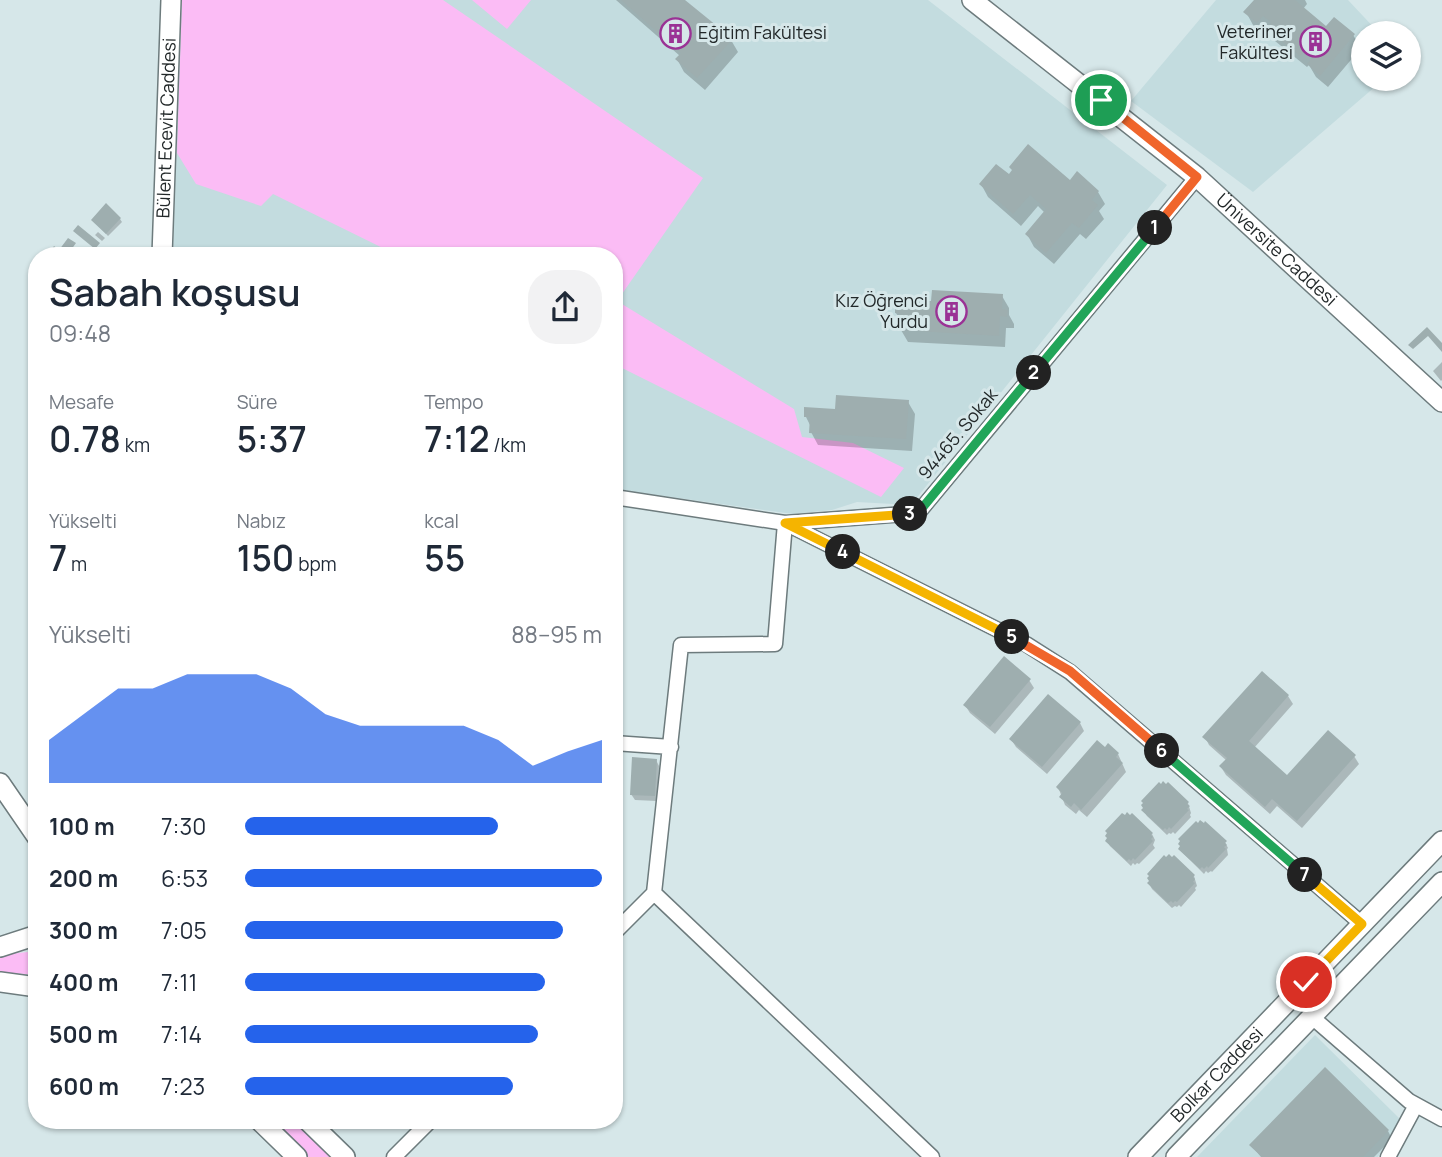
<!DOCTYPE html>
<html lang="tr">
<meta charset="utf-8">
<style>
:root{--surface:#fff;--page:#f2f2f3;--text:#1f2937;--muted:#747a83;--accent:#2563eb}
body{margin:0;font-family:Manrope,sans-serif;background:var(--page);color:var(--text);height:100vh;display:flex;flex-direction:column;font-size:26px;white-space:nowrap}
*{box-sizing:border-box;margin:0}
p{font-size:23px;color:var(--muted)}
.icon{flex:none;width:38px;height:38px;fill:none;stroke:currentColor;stroke-width:2;stroke-linecap:round;stroke-linejoin:round}
.map{position:relative;flex:1;overflow:hidden}
.side{position:absolute;left:28px;top:247px;width:595px;height:882px;display:flex;flex-direction:column;background:var(--surface);border-radius:28px;box-shadow:0 2px 5px #0004}
.side>*{flex:none}
.tools{position:absolute;left:1351px;top:21px;display:grid;gap:14px}
.tools a{display:grid;place-items:center;width:70px;height:70px;border-radius:50%;background:var(--surface);box-shadow:0 2px 5px #0004;font-size:35px}
.pin{position:absolute;display:grid;place-items:center;width:60px;height:60px;color:#fff;margin:-30px;border:4px solid #fff;border-radius:50%;box-shadow:0 2px 7px #0007}
.km{position:absolute;width:35px;height:35px;margin:-18px;border-radius:50%;background:#222;color:#fff;font-size:19px;line-height:35px;text-align:center}
.round{display:grid;place-items:center;flex:none;width:74px;height:74px;border-radius:28px;background:var(--page)}
.overview{display:flex;align-items:center;justify-content:space-between;height:119px;padding:0 21px}
h1{font-size:38px;font-weight:600;line-height:52px}
.figures{display:grid;grid-template-columns:repeat(3,1fr);gap:10px;height:119px;padding:7px 21px}
.figures div{display:grid;align-content:center}
.figures b{font-size:35px;font-weight:600}
.figures small{font-size:19px;font-weight:400}
.figures p{font-size:19px}
.chart{height:196px;padding:14px 21px}
.chart p{display:flex;justify-content:space-between}
.chart svg{width:100%;height:126px;margin-top:7px;fill:var(--accent);opacity:.7}
ul{padding:0 21px;list-style:none;font-size:23px}
li{display:grid;grid-template-columns:112px 84px 1fr;align-items:center;height:52px}
li i{height:18px;border-radius:9px;background:var(--accent)}
.map>svg:first-child{display:block}
.built{fill:#c3dcdf}
.green{fill:#fbbcf5}
.shadow{fill:#0003}
.building{fill:#9eaeaf}
.lines{fill:none;stroke-linecap:round;stroke-linejoin:round}
.street-casing{stroke:#6d7b7d;stroke-width:17}
.secondary-casing{stroke:#6d7b7d;stroke-width:22}
.street{stroke:#fff;stroke-width:14}
.secondary{stroke:#fff;stroke-width:19}
.split-1-casing{stroke:#fff;stroke-width:14}
.split-2-casing{stroke:#fff;stroke-width:14}
.split-3-casing{stroke:#fff;stroke-width:14}
.split-4-casing{stroke:#fff;stroke-width:14}
.split-5-casing{stroke:#fff;stroke-width:14}
.split-6-casing{stroke:#fff;stroke-width:14}
.split-7-casing{stroke:#fff;stroke-width:14}
.split-8-casing{stroke:#fff;stroke-width:14}
.split-1{stroke:#f0652b;stroke-width:9}
.split-2{stroke:#22a559;stroke-width:9}
.split-3{stroke:#22a559;stroke-width:9}
.split-4{stroke:#f5b400;stroke-width:9}
.split-5{stroke:#f5b400;stroke-width:9}
.split-6{stroke:#f0652b;stroke-width:9}
.split-7{stroke:#22a559;stroke-width:9}
.split-8{stroke:#f5b400;stroke-width:9}
.labels{text-anchor:middle;stroke-width:6;stroke-linejoin:round;paint-order:stroke}
.poi-label{font-size:18px;fill:#222829;stroke:#d6e7e9;text-anchor:end}
.street-label{font-size:18px;fill:#222829;stroke:#d6e7e9}
</style>
<div class="map">
<svg width="1442" height="1157" viewBox="0 0 1442 1157">
<rect width="100%" height="100%" fill="#d6e7e9"/>
<path class="built" d="M182 0H928L1167 185 911 505 857 502 832 510 793 514 614 489V256H173Z
M1216 0H1348L1379 33H1363V79H1384L1253 192 1131 101Z
M1315 1035 1400 1119 1378 1157H1197Z"/>
<path class="green" d="M182 0H443L703 178 617 301 794 409 802 437 853 443 904 468 881 497 614 364V256L397 255 273 194 261 206 196 184 177 153Z
M472 0H531L507 29Z
M37 951V975L0 972V955Z
M270 1120H295L332 1157H308Z"/>
<path class="shadow" d="M616 0H683L731 40 738 52 705 90 684 72 677 59 680 56Z
M1256 0H1305L1307 4 1303 9 1326 28 1353 35 1361 48 1328 87 1316 77 1309 65 1307 67 1275 41 1269 29 1264 34 1253 25 1246 12Z
M1009 177 1070 183 1098 192 1105 204 1099 211 1104 219 1086 239 1080 234 1054 264 1034 247 1027 234 1045 213 1038 206 1021 226 988 197 981 184Z
M120 219 122 222 108 236 93 220Z
M98 232 105 238 102 241 95 235Z
M1002 296 1009 308V315L1014 324V328H1006L1005 347 908 342 901 330V321L896 313 933 303Z
M1442 362V380L1441 381 1433 371Z
M908 402 915 414 912 451 818 445 811 432V427L806 417 837 411Z
M1262 673 1288 696 1293 704 1254 748 1287 778 1354 756 1359 764 1302 828 1277 806 1270 814 1226 775 1221 767 1227 761 1209 745 1205 737Z
M1029 680 1034 688 995 734 970 713 965 705Z
M1080 723 1084 731 1047 774 1016 747 1011 739Z
M1118 754 1126 772 1087 817 1079 810 1076 814 1065 805 1058 787Z
M614 756 618 757V765H614Z
M656 760 659 766 657 801 635 800 631 794Z
M1168 785 1188 803 1191 813 1190 815 1191 817 1175 834 1173 832 1171 834 1169 833 1167 835 1147 816 1143 810Z
M1152 834 1155 840 1153 845 1155 848 1139 864 1137 863 1135 865 1133 863 1131 866 1110 846 1107 841Z
M1225 842 1228 848 1227 849 1228 855 1212 872 1211 871 1208 873 1206 871 1204 874 1184 854 1180 849Z
M1174 858 1194 876 1197 886 1195 888 1196 890 1181 907 1179 905 1177 907 1175 906 1172 908 1152 889 1149 883Z
M1388 1131 1392 1139 1374 1157H1261L1251 1145Z"/>
<path class="building" d="M621 0H685L733 39 697 78 675 59 681 53Z
M1254 0H1295L1326 26 1334 17 1355 34 1320 76 1307 64 1313 57 1305 50 1300 56 1266 28 1271 22 1263 16 1257 23 1243 12Z
M1028 144 1070 180 1077 171 1099 191 1092 200 1098 205 1079 228 1072 223 1046 253 1025 234 1046 209 1030 195 1013 214 979 184 996 164 1009 174 1012 170 1009 167Z
M106 203 121 218 106 234 91 220Z
M78 225 100 243 95 249 73 231Z
M68 238 76 243 71 250 78 256H67L63 252 60 256H47L54 246 59 250Z
M932 290 1003 294 1002 309 1008 310 1007 317 1000 316 999 336 899 330 900 314 895 313V306H901V299L931 301Z
M1427 327 1442 343V352L1428 336 1413 349 1408 345Z
M836 395 909 400 906 439 809 433 810 417H804V407L835 409Z
M1004 656 1031 679 990 727 963 705Z
M1262 671 1289 695 1249 741 1287 775 1328 730 1356 755 1297 821 1272 799 1265 807 1219 766 1227 758 1202 737Z
M1048 694 1081 722 1042 767 1009 739Z
M1097 740 1105 747 1108 743 1119 753 1116 757 1123 763 1081 810 1074 803 1071 807 1059 797 1062 793 1056 787Z
M632 757 657 759 655 796 630 795Z
M1163 781 1166 784 1168 782 1189 802 1187 804 1190 806 1187 809 1189 810 1171 829 1169 827 1167 830 1165 828 1163 830 1141 810 1143 808 1141 805 1143 803 1141 801 1159 782 1161 784Z
M1127 812 1130 815 1132 813 1153 833 1151 835 1153 837 1151 839 1153 841 1135 860 1133 858 1131 861 1129 859 1127 861 1105 841 1107 838 1105 836 1107 833 1105 831 1122 813 1125 815Z
M1200 820 1204 823 1205 821 1227 841 1225 843 1227 845 1224 847 1226 849 1208 868 1207 866 1204 869 1202 867 1200 869 1178 849 1180 846 1178 844 1180 841 1178 839 1196 821 1198 823Z
M1169 854 1172 857 1174 855 1195 875 1193 877 1195 879 1193 882 1195 883 1177 902 1175 901 1173 903 1171 901 1168 903 1147 883 1149 881 1147 878 1149 876 1147 874 1164 855 1166 857Z
M1325 1067 1389 1130 1363 1157H1262L1249 1145Z"/>
<g class="lines">
<defs>
<path id="street" d="M614 497 785 523 918 513 1197 177
M614 743 671 747
M654 893 932 1157
M614 933 654 893 681 645 775 644 785 523 1026 644 1070 672 1362 924
M1312 1017 1409 1101 1442 1119
M394 1157 431 1120
M1388 1157 1416 1105"/>
<g id="secondary">
<path id="s1" d="M972 0 1197 177 1442 402"/>
<path id="s2" d="M162 256 171 0"/>
<path d="M0 783 37 837"/>
<path d="M0 947 37 935"/>
<path d="M0 982 37 987"/>
<path d="M259 1120 297 1157"/>
<path d="M307 1120 345 1157"/>
<path id="s3" d="M1138 1157 1442 841"/>
<path d="M1176 1157 1442 882"/>
</g>
</defs>
<use href="#street" class="street-casing"/>
<use href="#secondary" class="secondary-casing"/>
<use href="#street" class="street"/>
<use href="#secondary" class="secondary"/>
</g>
<g class="lines">
<defs>
<path id="split-1" d="M1101 100 1197 177 1155 228"/>
<path id="split-2" d="M1034 373 1155 228"/>
<path id="split-3" d="M910 514 918 513 1034 373"/>
<path id="split-4" d="M843 552 785 523 910 514"/>
<path id="split-5" d="M843 552 1012 637"/>
<path id="split-6" d="M1012 637 1070 671 1162 751"/>
<path id="split-7" d="M1162 751 1305 875"/>
<path id="split-8" d="M1305 875 1362 924 1306 982"/>
</defs>
<use href="#split-1" class="split-1-casing"/>
<use href="#split-2" class="split-2-casing"/>
<use href="#split-3" class="split-3-casing"/>
<use href="#split-4" class="split-4-casing"/>
<use href="#split-5" class="split-5-casing"/>
<use href="#split-6" class="split-6-casing"/>
<use href="#split-7" class="split-7-casing"/>
<use href="#split-8" class="split-8-casing"/>
<use href="#split-1" class="split-1"/>
<use href="#split-2" class="split-2"/>
<use href="#split-3" class="split-3"/>
<use href="#split-4" class="split-4"/>
<use href="#split-5" class="split-5"/>
<use href="#split-6" class="split-6"/>
<use href="#split-7" class="split-7"/>
<use href="#split-8" class="split-8"/>
</g>
<defs>
<symbol id="building-ring" viewBox="-11 -11 22 22"><circle r="9.5" fill="#d6e7e9" stroke="#9a3295" stroke-width="1.5"/><path d="M-4-6H4V6H1V3H-1V6H-4ZM-2.5-4.3h1.7v1.8h-1.7ZM.8-4.3h1.7v1.8H.8ZM-2.5-1h1.7V.8h-1.7ZM.8-1h1.7V.8H.8Z" fill="#9a3295"/></symbol>
</defs>
<g fill-rule="evenodd">
<use href="#building-ring" x="658" y="16" width="35" height="35"/>
<use href="#building-ring" x="1298" y="24" width="35" height="35"/>
<use href="#building-ring" x="934" y="294" width="35" height="35"/>
</g>
<g class="labels">
<g class="poi-label">
<text x="1293" y="38">Veteriner<tspan x="1293" dy="21">Fakültesi</tspan></text>
<text x="698" y="39" text-anchor="start">Eğitim Fakültesi</text>
<text x="928" y="307">Kız Öğrenci<tspan x="928" dy="21">Yurdu</tspan></text>
</g>
<g class="street-label">
<text dy="6" stroke="none"><textPath href="#s2" startOffset="128">Bülent Ecevit Caddesi</textPath></text>
<text dy="6" stroke="none"><textPath href="#s1" startOffset="394">Üniversite Caddesi</textPath></text>
<text transform="translate(958 434) rotate(-50)" y="6">94465. Sokak</text>
<text dy="6" stroke="none"><textPath href="#s3" startOffset="114">Bolkar Caddesi</textPath></text>
</g>
</g>
</svg>
<div class="tools">
<a><svg class="icon" aria-label="layers" viewBox="0 0 24 24"><path d="M12 4l9 5-9 5-9-5zM3 14l9 5 9-5"/></svg></a>
</div>
<div class="pin" style="left:1101px;top:100px;background:#1e9e55"><svg class="icon" aria-label="arrive" viewBox="0 0 24 24"><path d="M6 21V4h12l-3 4 3 4H6"/></svg></div>
<div class="pin" style="left:1306px;top:982px;background:#d93025"><svg class="icon" aria-label="check" viewBox="0 0 24 24"><path d="M5 12l5 5 9-10"/></svg></div>
<b class="km" style="left:1155px;top:228px">1</b>
<b class="km" style="left:1034px;top:373px">2</b>
<b class="km" style="left:910px;top:514px">3</b>
<b class="km" style="left:843px;top:552px">4</b>
<b class="km" style="left:1012px;top:637px">5</b>
<b class="km" style="left:1162px;top:751px">6</b>
<b class="km" style="left:1305px;top:875px">7</b>
<section class="side">
<div class="overview"><div><h1>Sabah koşusu</h1><p>09:48</p></div><a class="round"><svg class="icon" aria-label="share" viewBox="0 0 24 24"><path d="M12 15V3M7 8l5-5 5 5M5 13v7h14v-7"/></svg></a></div>
<div class="figures">
<div><p>Mesafe</p><b>0.78<small> km</small></b></div>
<div><p>Süre</p><b>5:37</b></div>
<div><p>Tempo</p><b>7:12<small> /km</small></b></div>
</div>
<div class="figures">
<div><p>Yükselti</p><b>7<small> m</small></b></div>
<div><p>Nabız</p><b>150<small> bpm</small></b></div>
<div><p>kcal</p><b>55</b></div>
</div>
<div class="chart"><p><span>Yükselti</span>88–95 m</p>
<svg viewBox="0 0 160 44" preserveAspectRatio="none"><path d="M0 44V29L10 20L20 11L30 11L40 6L50 6L60 6L70 11L80 20L90 24L100 24L110 24L120 24L130 29L140 38L150 33L160 29V44z"/></svg>
</div>
<ul>
<li><b>100 m</b>7:30<i style="width:71%"></i></li>
<li><b>200 m</b>6:53<i style="width:100%"></i></li>
<li><b>300 m</b>7:05<i style="width:89%"></i></li>
<li><b>400 m</b>7:11<i style="width:84%"></i></li>
<li><b>500 m</b>7:14<i style="width:82%"></i></li>
<li><b>600 m</b>7:23<i style="width:75%"></i></li>
</ul>
</section>
</div>
